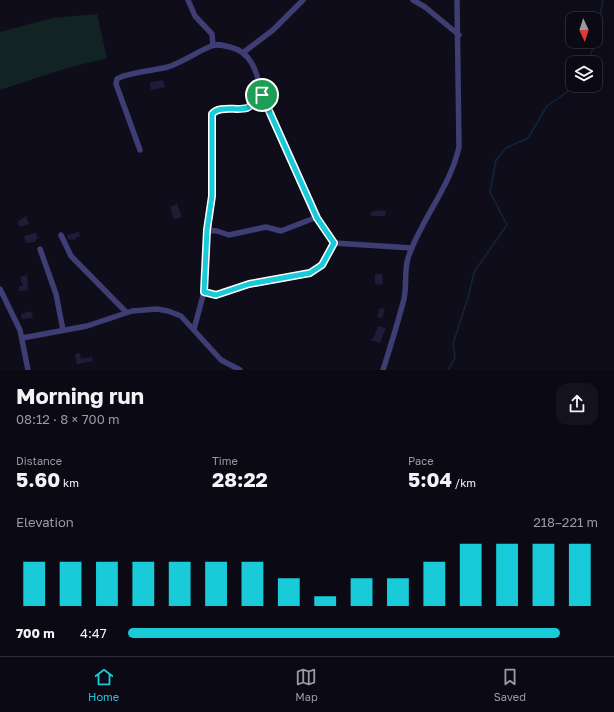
<!DOCTYPE html>
<html lang="en">
<head>
<meta charset="utf-8">
<style>
	body { margin:0; font-family:"Golos Text",sans-serif; background:#14131d; color:#f1f3f6; height:100vh; display:flex; flex-direction:column; font-size:15px; white-space:nowrap }
	* { box-sizing:border-box; margin:0 }
	p { font-size:13px; color:#9a9aa0 }
	.icon { flex:none; width:22px; height:22px; fill:none; stroke:currentColor; stroke-width:2; stroke-linecap:round; stroke-linejoin:round }
	.map { position:relative; height:370px; overflow:hidden }
	.drawer { display:flex; flex-direction:column; background:#0b0a14; flex:1 }
	.drawer>* { flex:none }
	.needle { width:26px; rotate:176deg }
	.buttons { position:absolute; left:566px; top:12px; display:grid; gap:8px }
	.buttons a { display:grid; place-items:center; width:36px; height:36px; border-radius:8px; background:#0b0a14; box-shadow:0 4px 16px #0002,0 0 0 1px #2b2b34; font-size:20px }
	.pin { position:absolute; display:grid; place-items:center; width:34px; height:34px; color:#fff; margin:-17px; border:2px solid #fff; border-radius:50%; box-shadow:0 1px 4px #0007 }
	.round { display:grid; place-items:center; flex:none; width:42px; height:42px; border-radius:12px; background:#14131d }
	.summary { display:flex; align-items:center; justify-content:space-between; height:68px; padding:0 16px }
	h1 { font-size:22px; font-weight:700; line-height:30px }
	.stats { display:grid; grid-template-columns:repeat(3,1fr); gap:6px; height:68px; padding:4px 16px }
	.stats div { display:grid; align-content:center }
	.stats b { font-size:20px; font-weight:700 }
	.stats small { font-size:11px; font-weight:400 }
	.stats p { font-size:11px }
	.chart { height:112px; padding:8px 16px }
	.chart p { display:flex; justify-content:space-between }
	.chart svg { width:100%; height:72px; margin-top:4px; stroke:#19cad8; stroke-width:6 }
	ul { padding:0 16px; list-style:none; font-size:13px }
	li { display:grid; grid-template-columns:64px 48px 1fr; align-items:center; height:30px }
	li i { height:10px; border-radius:5px; background:#19cad8 }
	.menu { display:flex; justify-content:space-around; align-items:center; height:56px; border-top:1px solid #2b2b34; background:#0b0a14; font-size:11px; color:#9a9aa0 }
	.menu a { display:grid; justify-items:center; gap:2px }
	.menu .current { color:#19cad8 }
	.map>svg:first-child { display:block }
	.green { fill:#112322 }
	.lines { fill:none; stroke-linecap:round; stroke-linejoin:round }
	.stream { stroke:#12253e; stroke-width:1.5 }
	.building { fill:#201b39 }
	.minor { stroke:#3e3d74; stroke-width:5.5 }
	.route-casing { stroke:#fff; stroke-width:8 }
	.route { stroke:#19cad8; stroke-width:5 }
</style>
</head>
<body>
<div class="map">
<svg width="614" height="370" viewBox="0 0 614 370">
	<rect width="100%" height="100%" fill="#0f0d1a"/>
	<path class="green" d="M97,14L107,58L64,69L0,90V32L53,18Z"/>
	<g class="lines">
		<g class="stream">
			<path d="M587,63L594,46L603,0"/>
			<path d="M448,370L455,358L453,344L469,294L474,272L507,225L490,192L496,160L506,148L528,138L547,106L567,92L573,85"/>
		</g>
	</g>
	<g class="building">
		<path d="M163,80L165,87L151,90L150,82Z"/>
		<path d="M177,204L182,217L174,219L170,207Z"/>
		<path d="M381,210L386,211L385,216H371V212Z"/>
		<path d="M26,216L29,224L20,227L17,222Z"/>
		<path d="M79,232L80,236L75,238L76,240L68,239L67,235Z"/>
		<path d="M36,233L38,239L35,240L36,242L26,243L24,236Z"/>
		<path d="M375,274H382L383,282L382,285L375,284Z"/>
		<path d="M27,275L28,290L19,291V286H23L20,277Z"/>
		<path d="M380,308L385,309L382,318L377,317Z"/>
		<path d="M31,311L33,318L22,319L21,314Z"/>
		<path d="M378,326L386,328L380,343L370,340L374,337Z"/>
		<path d="M80,353L81,359L92,357L93,361L77,364L75,354Z"/>
	</g>
	<g class="lines">
		<g class="minor">
			<path d="M188,0L195,16L212,34L213,45"/>
			<path d="M413,0L425,7L459,35"/>
			<path d="M244,52L273,30L303,0"/>
			<path d="M140,150L116,84L117,79C125,73 156,70 168,67C183,62 195,53 209,47C215,43 223,45 230,47C256,53 258,80 264,103L317,217L334,243L412,248"/>
			<path d="M207,230L217,231L229,235L266,227L281,231L317,217"/>
			<path d="M61,235L71,256L126,312"/>
			<path d="M40,249L56,294L63,330"/>
			<path d="M0,289L20,330L28,370"/>
			<path d="M204,292L207,230L212,196V114C218,105 237,111 247,108C253,105 258,100 262,95"/>
			<path d="M194,329L204,292L216,295L249,284L310,273L322,265L334,243"/>
			<path d="M22,338L87,326L132,311L157,309L168,311L181,316L221,360L240,370"/>
			<path d="M383,370C390,348 397,325 403,303C408,287 403,270 409,255C423,217 450,187 459,147L457,0"/>
		</g>
	</g>
	<g class="lines">
		<g class="route-casing">
			<path id="route" d="M262,95L317,218L334,243L322,265L310,273L249,284L216,295L204,292L207,230L212,196V114C219,105 237,111 247,108C253,105 258,100 262,95Z"/>
		</g>
		<use href="#route" class="route"/>
	</g>
</svg>
<div class="buttons">
<a><svg class="needle" viewBox="-14 -14 28 28"><path d="M0-13l5 13h-10z" fill="#e53935"/><path d="M0 13l5-13h-10z" fill="#9a9aa0"/></svg></a>
<a><svg class="icon" aria-label="layers" viewBox="0 0 24 24"><path d="M12 4l9 5-9 5-9-5zM3 14l9 5 9-5"/></svg></a>
</div>
<div class="pin" style="left:262px;top:95px;background:#1e9e55"><svg class="icon" aria-label="arrive" viewBox="0 0 24 24"><path d="M6 21V4h12l-3 4 3 4H6"/></svg></div>
</div>
<section class="drawer">
<div class="summary"><div><h1>Morning run</h1><p>08:12 · 8 × 700 m</p></div><a class="round"><svg class="icon" aria-label="share" viewBox="0 0 24 24"><path d="M12 15V3M7 8l5-5 5 5M5 13v7h14v-7"/></svg></a></div>
<div class="stats">
<div><p>Distance</p><b>5.60<small> km</small></b></div>
<div><p>Time</p><b>28:22</b></div>
<div><p>Pace</p><b>5:04<small> /km</small></b></div>
</div>
<div class="chart"><p><span>Elevation</span>218–221 m</p>
<svg viewBox="0 0 160 44" preserveAspectRatio="none"><path d="M5 44V17M15 44V17M25 44V17M35 44V17M45 44V17M55 44V17M65 44V17M75 44V27M85 44V38M95 44V27M105 44V27M115 44V17M125 44V6M135 44V6M145 44V6M155 44V6"/></svg>
</div>
<ul>
<li><b>700 m</b>4:47<i style="width:92%"></i></li>
</ul>
</section>
<nav class="menu">
<a class="current"><svg class="icon" aria-label="home" viewBox="0 0 24 24"><path d="M3 11l9-7 9 7M6 9v11h12V9"/></svg>Home</a>
<a><svg class="icon" aria-label="map" viewBox="0 0 24 24"><path d="M3 6l6-2 6 2 6-2v14l-6 2-6-2-6 2zM9 4v14M15 6v14"/></svg>Map</a>
<a><svg class="icon" aria-label="saved" viewBox="0 0 24 24"><path d="M7 4h10v16l-5-4-5 4z"/></svg>Saved</a>
</nav>
</body>
</html>
